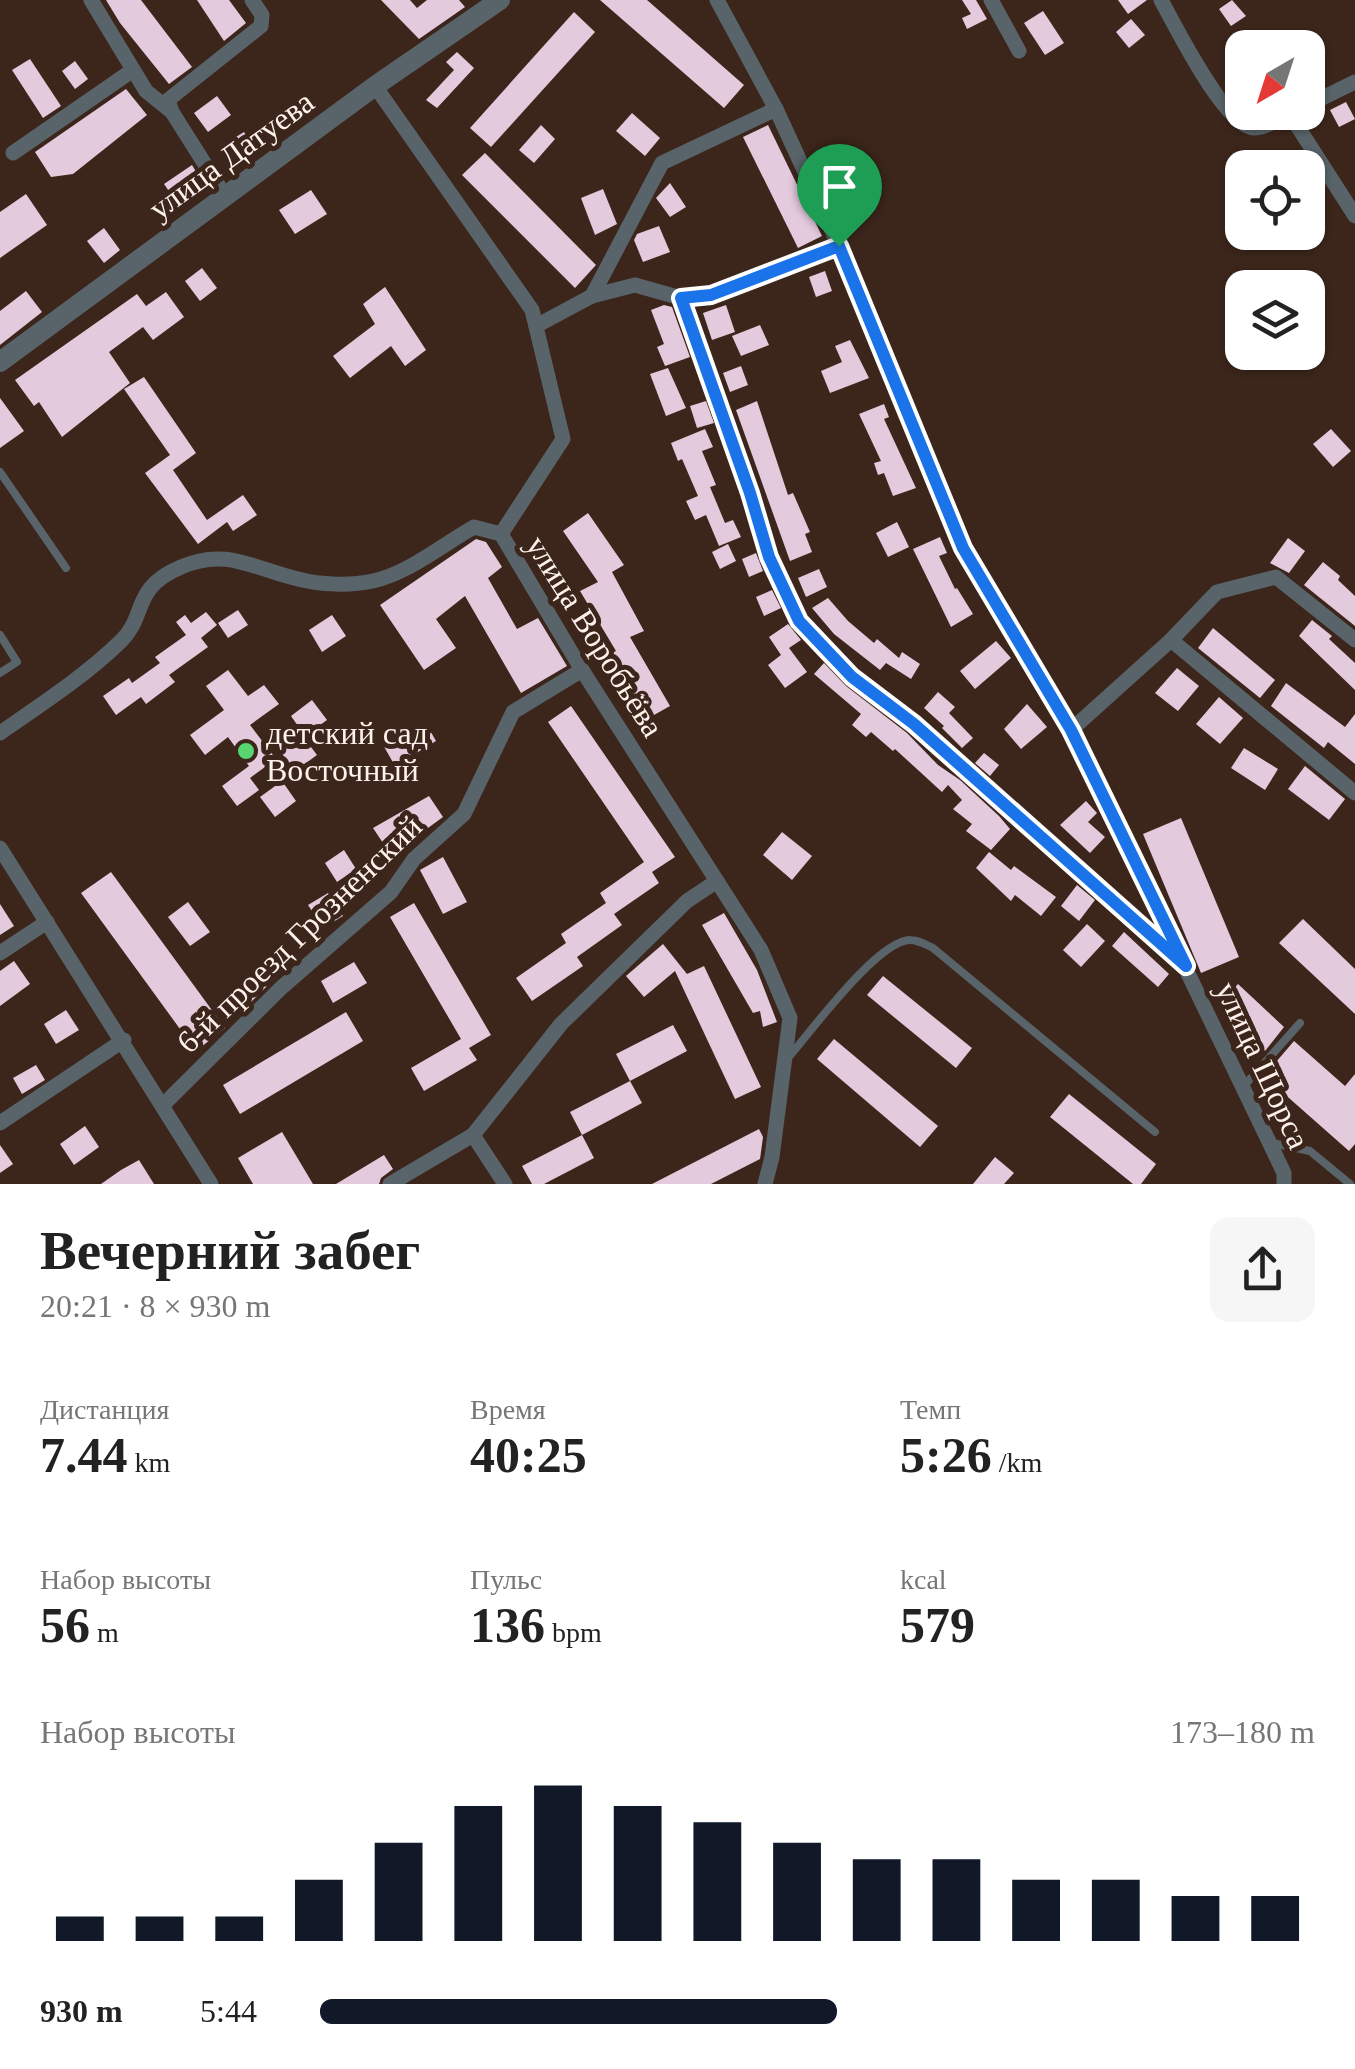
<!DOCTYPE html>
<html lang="ru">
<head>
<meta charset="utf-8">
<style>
	body { margin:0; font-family:Georgia,serif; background:#f6f6f6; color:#222; height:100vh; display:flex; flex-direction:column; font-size:38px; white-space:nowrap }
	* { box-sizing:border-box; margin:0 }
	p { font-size:32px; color:#767676 }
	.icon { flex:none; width:55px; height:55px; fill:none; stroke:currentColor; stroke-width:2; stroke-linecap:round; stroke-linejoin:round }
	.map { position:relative; height:1184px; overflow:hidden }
	.panel { display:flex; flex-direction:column; background:#fff; flex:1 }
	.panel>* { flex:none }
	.needle { width:65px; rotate:219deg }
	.controls { position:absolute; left:1225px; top:30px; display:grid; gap:20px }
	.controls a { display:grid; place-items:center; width:100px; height:100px; border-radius:20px; background:#fff; box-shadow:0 2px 8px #0004; font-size:50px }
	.pin { position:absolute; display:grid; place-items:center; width:85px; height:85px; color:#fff; margin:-102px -42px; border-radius:50% 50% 50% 0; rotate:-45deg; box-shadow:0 0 10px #0007 }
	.pin .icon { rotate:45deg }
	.round { display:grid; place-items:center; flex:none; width:105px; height:105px; border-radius:20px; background:#f6f6f6 }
	.overview { display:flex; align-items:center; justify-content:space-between; height:170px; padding:0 40px }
	h1 { font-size:55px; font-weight:700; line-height:75px }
	.stats { display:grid; grid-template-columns:repeat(3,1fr); gap:15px; height:170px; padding:10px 40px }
	.stats div { display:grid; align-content:center }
	.stats b { font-size:50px; font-weight:700 }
	.stats small { font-size:28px; font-weight:400 }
	.stats p { font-size:28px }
	.chart { height:280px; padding:20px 40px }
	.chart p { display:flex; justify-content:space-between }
	.chart svg { width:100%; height:180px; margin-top:10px; stroke:#111827; stroke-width:6 }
	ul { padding:0 40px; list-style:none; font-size:32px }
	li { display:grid; grid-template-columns:160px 120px 1fr; align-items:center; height:75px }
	li i { height:25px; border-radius:12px; background:#111827 }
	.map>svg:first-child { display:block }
	.building { fill:#e4cadd }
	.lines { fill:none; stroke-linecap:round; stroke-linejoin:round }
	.service { stroke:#586469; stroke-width:8 }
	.minor { stroke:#586469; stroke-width:15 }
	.tertiary { stroke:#586469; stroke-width:20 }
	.route-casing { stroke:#fff; stroke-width:20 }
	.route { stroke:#1a73e8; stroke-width:12 }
	.poi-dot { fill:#57d570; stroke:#3c261b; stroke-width:4 }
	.labels { text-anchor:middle; stroke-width:10; stroke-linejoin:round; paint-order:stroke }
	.street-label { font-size:32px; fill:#fdf1eb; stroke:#3c261b }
	.poi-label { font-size:32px; fill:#fdf1eb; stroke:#3c261b; text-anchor:start }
</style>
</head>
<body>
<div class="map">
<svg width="1355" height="1184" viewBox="0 0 1355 1184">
	<rect width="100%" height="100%" fill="#3c261b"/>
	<g class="building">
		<path d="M106,0H141L192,67L169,84L120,23Z"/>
		<path d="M197,0H229L246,23L224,41Z"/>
		<path d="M381,0H410L417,8L427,0H459L465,7L419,39Z"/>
		<path d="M600,0H647L744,85L724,108Z"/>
		<path d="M962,0H976L987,19L967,29L962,18L971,14Z"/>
		<path d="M1118,0H1147L1128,14Z"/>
		<path d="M1232,0L1246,16L1231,26L1219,9Z"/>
		<path d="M1043,11L1064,43L1045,55L1024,23Z"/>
		<path d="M574,12L595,32L491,147L470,128Z"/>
		<path d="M1131,19L1145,35L1129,48L1116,32Z"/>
		<path d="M457,52L474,68L437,108L426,100L454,70L446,62Z"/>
		<path d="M30,59L61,106L43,118L12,70Z"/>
		<path d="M75,61L88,79L75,89L62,71Z"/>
		<path d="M126,89L147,115L73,174L51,177L35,152Z"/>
		<path d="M217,96L231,115L208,132L194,113Z"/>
		<path d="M1346,102L1355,119L1339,127L1330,110Z"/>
		<path d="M632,113L660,138L645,156L616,131Z"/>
		<path d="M541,125L555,139L534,163L519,150Z"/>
		<path d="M768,125L822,236L798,248L743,137Z"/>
		<path d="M244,132L256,152L231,168L218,148Z"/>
		<path d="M485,153L596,265L575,288L462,175Z"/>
		<path d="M192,165L206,188L179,206L164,184Z"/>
		<path d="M670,183L686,207L670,217L656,198Z"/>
		<path d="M603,189L617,224L595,235L581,198Z"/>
		<path d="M311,190L327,214L295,234L279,210Z"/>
		<path d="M26,194L47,225L0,258V212Z"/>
		<path d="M659,226L670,252L643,262L634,240L637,234Z"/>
		<path d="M104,228L120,250L104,263L87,241Z"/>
		<path d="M202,268L217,288L200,301L185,281Z"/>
		<path d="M825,271L832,291L816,297L809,277Z"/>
		<path d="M385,287L426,350L405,366L391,346L350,378L333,356L375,324L363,304Z"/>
		<path d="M26,291L42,312L0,345V311Z"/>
		<path d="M166,292L184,317L153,340L143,327L109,352L130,383L62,437L39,402L34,406L15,380L137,294L146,306Z"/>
		<path d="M664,305L672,307L690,357L665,366L657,347L664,344L651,310Z"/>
		<path d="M726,305L735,332L712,340L703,313Z"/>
		<path d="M760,325L769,345L741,356L732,336Z"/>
		<path d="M850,340L869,378L830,393L821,371L842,362L835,346Z"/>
		<path d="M741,366L748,385L730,392L723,373Z"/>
		<path d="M668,368L686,408L666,416L650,374Z"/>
		<path d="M144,377L196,453L173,470L207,520L243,495L257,515L233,531L227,522L198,544L145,473L170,455L124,389Z"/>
		<path d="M0,398L24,431L0,448Z"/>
		<path d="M706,401L714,423L697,428L690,406Z"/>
		<path d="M757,401L788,495L793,493L810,532L805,534L812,552L790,561L736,410Z"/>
		<path d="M884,404L889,417L884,419L916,488L893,496L884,473L878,475L874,463L881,461L859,414Z"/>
		<path d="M705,429L713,447L702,451L716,485L710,487L725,523L733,520L741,537L719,546L706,515L695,520L686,501L698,496L682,459L678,461L671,443Z"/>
		<path d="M1331,429L1351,451L1333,467L1313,444Z"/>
		<path d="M588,513L624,565L612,572L644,631L630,637L670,706L638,724L601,659L616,651L580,591L598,582L563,531Z"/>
		<path d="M897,522L909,547L888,557L876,533Z"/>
		<path d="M940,537L947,553L939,556L955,589L957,588L973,614L951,627L913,549Z"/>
		<path d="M1288,538L1305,551L1289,573L1270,563Z"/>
		<path d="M476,539L486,542L502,567L488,578L517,629L538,618L567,666L521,693L465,596L436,619L456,648L424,670L380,605Z"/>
		<path d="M728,544L736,561L720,569L712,552Z"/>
		<path d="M756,553L763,571L749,577L742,559Z"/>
		<path d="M1323,562L1340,576L1338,580L1355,596V626L1304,585Z"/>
		<path d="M819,569L827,587L806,597L798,578Z"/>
		<path d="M772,590L781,608L764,616L756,597Z"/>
		<path d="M828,598L848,621L874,643L877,639L899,658L902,652L920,664L911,679L886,663L880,670L834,634L812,608Z"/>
		<path d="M238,610L248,625L228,638L218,623Z"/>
		<path d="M206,612L217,625L201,638L208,647L169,675L175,682L146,704L141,697L116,715L103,696L129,678L132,683L160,663L155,657L186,635L176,622L185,615L191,623Z"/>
		<path d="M332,615L346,636L322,652L309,630Z"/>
		<path d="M1312,620L1332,636L1329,639L1355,663V690L1299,636Z"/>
		<path d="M788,624L801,640L789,648L807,672L785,688L768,665L781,655L769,637Z"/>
		<path d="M1213,628L1275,680L1260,698L1198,648Z"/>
		<path d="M996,641L1011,658L975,689L960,671Z"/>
		<path d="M824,663L846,686L907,733L938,765L960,780L999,816L1010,829L991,850L966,831L972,824L953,809L962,800L948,785L942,792L895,749L893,751L871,732L866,737L852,725L861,714L814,674Z"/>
		<path d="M1177,668L1199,686L1178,711L1155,693Z"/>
		<path d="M228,670L248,696L264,685L279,704L250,725L276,759L250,778L259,790L237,806L222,786L249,766L228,737L205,755L190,735L224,710L206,686Z"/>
		<path d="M1286,683L1345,727L1355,714V764L1328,742L1324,748L1271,706Z"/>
		<path d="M938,692L955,707L949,713L973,738L962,748L942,728L944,726L924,708Z"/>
		<path d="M1219,697L1243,718L1220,744L1196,724Z"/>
		<path d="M312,700L327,720L305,736L291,716Z"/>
		<path d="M1027,704L1047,727L1021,749L1004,729Z"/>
		<path d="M571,706L675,857L652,872L659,883L614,914L622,925L577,957L583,966L532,1001L516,978L566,943L561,934L606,903L600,893L644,862L548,722Z"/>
		<path d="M428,727L436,741L395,766L382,743L400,729L407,741Z"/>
		<path d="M302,735L317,755L295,771L280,751Z"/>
		<path d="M1244,748L1278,769L1265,790L1231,768Z"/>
		<path d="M984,753L999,765L990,776L975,763Z"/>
		<path d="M1305,766L1345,799L1329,820L1288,789Z"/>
		<path d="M282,781L296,801L275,817L260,797Z"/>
		<path d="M429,796L443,817L391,855L373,828Z"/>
		<path d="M1086,801L1097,813L1088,822L1105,837L1090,853L1060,825Z"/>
		<path d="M1181,818L1239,957L1201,973L1143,834Z"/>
		<path d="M782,832L812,856L792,880L763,855Z"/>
		<path d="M344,850L356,869L337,882L325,863Z"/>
		<path d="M989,852L1011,870L1014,866L1056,897L1041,916L1015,895L1011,901L976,868Z"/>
		<path d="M443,857L467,902L443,914L420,870Z"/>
		<path d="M111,872L225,1028L196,1051L81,893Z"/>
		<path d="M1077,885L1095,900L1079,921L1061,906Z"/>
		<path d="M328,893L343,916L323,928L308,905Z"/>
		<path d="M188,902L210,932L190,946L168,917Z"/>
		<path d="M414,903L491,1035L469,1048L477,1060L424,1091L411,1068L461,1039L390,917Z"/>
		<path d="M0,904L14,926L0,935Z"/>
		<path d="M724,913L757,970L777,1022L763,1027L760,1011L753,1013L702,925Z"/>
		<path d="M1303,919L1355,969V1014L1279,943Z"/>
		<path d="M1087,924L1105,941L1081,967L1063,950Z"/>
		<path d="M1124,932L1169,974L1158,987L1112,946Z"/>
		<path d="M663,944L687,974L704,966L761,1087L735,1099L675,971L644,997L626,976Z"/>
		<path d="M14,961L30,984L0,1006V971Z"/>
		<path d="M263,962L277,976L248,1005L234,990Z"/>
		<path d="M354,962L367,983L333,1003L321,981Z"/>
		<path d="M883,976L972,1048L956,1068L867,995Z"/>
		<path d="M1238,984L1284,1027L1265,1051L1218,1006Z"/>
		<path d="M66,1010L79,1030L56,1044L44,1024Z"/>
		<path d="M346,1012L363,1041L240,1114L223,1085Z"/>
		<path d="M673,1025L687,1051L630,1081L616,1054Z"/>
		<path d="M834,1039L938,1126L920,1147L817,1059Z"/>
		<path d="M1294,1041L1345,1086L1355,1074V1144L1349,1151L1264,1076Z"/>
		<path d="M36,1065L45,1080L22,1094L13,1078Z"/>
		<path d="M630,1081L642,1103L582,1135L570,1112Z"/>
		<path d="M1069,1094L1156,1164L1141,1184H1133L1050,1117Z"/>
		<path d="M85,1126L99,1147L74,1165L60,1144Z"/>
		<path d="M759,1129L763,1137L760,1159L711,1184H652Z"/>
		<path d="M282,1132L313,1184H253L238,1158Z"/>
		<path d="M582,1135L594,1158L544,1184H532L522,1166Z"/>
		<path d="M0,1145L13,1164L0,1173Z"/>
		<path d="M384,1155L393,1169L381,1178L379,1184H336Z"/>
		<path d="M995,1157L1014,1173L1004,1184H973Z"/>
		<path d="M139,1160L154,1184H101L121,1170Z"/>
	</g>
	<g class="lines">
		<g class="service">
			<path d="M0,472L66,568"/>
			<path d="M0,635L17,662L0,673"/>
			<path d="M787,1059C810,1033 878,939 911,940C918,940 927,945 933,948L1155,1132"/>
			<path d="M1243,1087L1300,1023"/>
			<path d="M1272,1143L1310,1151L1350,1184"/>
		</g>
		<g class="minor">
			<path d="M91,0L146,91L172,112"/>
			<path d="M717,0L776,109L839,246L963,548L1071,730L1284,1173V1184"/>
			<path d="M991,0L1019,51"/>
			<path d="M1161,0C1175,25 1225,127 1254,128C1266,128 1280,118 1291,112"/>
			<path d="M375,86L532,310L563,439L501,534L582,670L761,950L790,1018L772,1157L765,1184"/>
			<path d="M1308,105L1355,82"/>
			<path d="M1289,113L1355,216"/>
			<path d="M13,153L133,70"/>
			<path d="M225,196L172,112L168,100L261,26L262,15L252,0"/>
			<path d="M592,296L662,163L776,109"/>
			<path d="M681,298L751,493L769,557L799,621L853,677L914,724L1177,958"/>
			<path d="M536,326L592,296L635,285L681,298L711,295L839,246"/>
			<path d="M1355,640L1276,577L1217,592L1171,640L1355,793"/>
			<path d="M1071,730L1171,640"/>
			<path d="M0,733C42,704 85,676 121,641C147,616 131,588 181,567C226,547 254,569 298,579C321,585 350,586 373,581C409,573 442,545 474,527L501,534"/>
			<path d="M0,848L211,1184"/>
			<path d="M0,953L47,922"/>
			<path d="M163,1105L281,988L391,892L414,859L464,814L513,712L582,670"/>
			<path d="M0,1123L124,1040"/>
			<path d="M473,1135L505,1184"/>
			<path d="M390,1184L473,1135L561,1024L687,901L717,881"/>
		</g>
		<path class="tertiary" d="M0,362L375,86L500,0"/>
	</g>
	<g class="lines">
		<g class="route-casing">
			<path id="route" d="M839,246L963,548L1071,730L1186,966L914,724L852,677L799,621L769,557L750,493L681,298L711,295Z"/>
		</g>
		<use href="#route" class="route"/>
	</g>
	<circle class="poi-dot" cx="246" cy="751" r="10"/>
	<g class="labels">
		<g class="street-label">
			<text transform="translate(231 155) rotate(-36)" y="11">улица Датуева</text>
			<text transform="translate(595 636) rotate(58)" y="11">улица Воробьёва</text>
			<text transform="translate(299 934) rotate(-44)" y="11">6-й проезд Грозненский</text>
			<text transform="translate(1263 1065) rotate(65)" y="11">улица Щорса</text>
		</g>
		<g class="poi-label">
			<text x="266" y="744">детский сад<tspan x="266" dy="37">Восточный</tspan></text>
		</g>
	</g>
</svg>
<div class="controls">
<a><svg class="needle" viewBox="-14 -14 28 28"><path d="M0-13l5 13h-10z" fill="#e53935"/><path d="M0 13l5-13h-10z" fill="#767676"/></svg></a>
<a><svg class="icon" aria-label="locate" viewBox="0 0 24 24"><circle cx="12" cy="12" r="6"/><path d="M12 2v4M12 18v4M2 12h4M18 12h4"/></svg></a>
<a><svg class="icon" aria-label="layers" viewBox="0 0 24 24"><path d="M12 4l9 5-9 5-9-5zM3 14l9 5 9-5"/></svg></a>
</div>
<div class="pin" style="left:839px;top:246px;background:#1e9e55"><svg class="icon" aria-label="arrive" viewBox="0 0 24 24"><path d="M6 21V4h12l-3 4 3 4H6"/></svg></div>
</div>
<section class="panel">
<div class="overview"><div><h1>Вечерний забег</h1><p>20:21 · 8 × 930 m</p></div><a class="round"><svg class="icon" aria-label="share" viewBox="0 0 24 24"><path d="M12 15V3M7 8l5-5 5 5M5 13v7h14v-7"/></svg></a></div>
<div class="stats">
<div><p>Дистанция</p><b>7.44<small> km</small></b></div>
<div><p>Время</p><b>40:25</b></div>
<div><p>Темп</p><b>5:26<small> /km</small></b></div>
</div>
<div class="stats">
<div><p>Набор высоты</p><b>56<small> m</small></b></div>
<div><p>Пульс</p><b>136<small> bpm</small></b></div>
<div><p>kcal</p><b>579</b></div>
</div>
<div class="chart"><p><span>Набор высоты</span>173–180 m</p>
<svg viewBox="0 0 160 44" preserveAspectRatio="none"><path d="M5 44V38M15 44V38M25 44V38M35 44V29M45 44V20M55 44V11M65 44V6M75 44V11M85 44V15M95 44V20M105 44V24M115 44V24M125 44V29M135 44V29M145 44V33M155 44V33"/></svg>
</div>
<ul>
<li><b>930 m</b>5:44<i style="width:52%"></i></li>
</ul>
</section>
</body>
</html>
